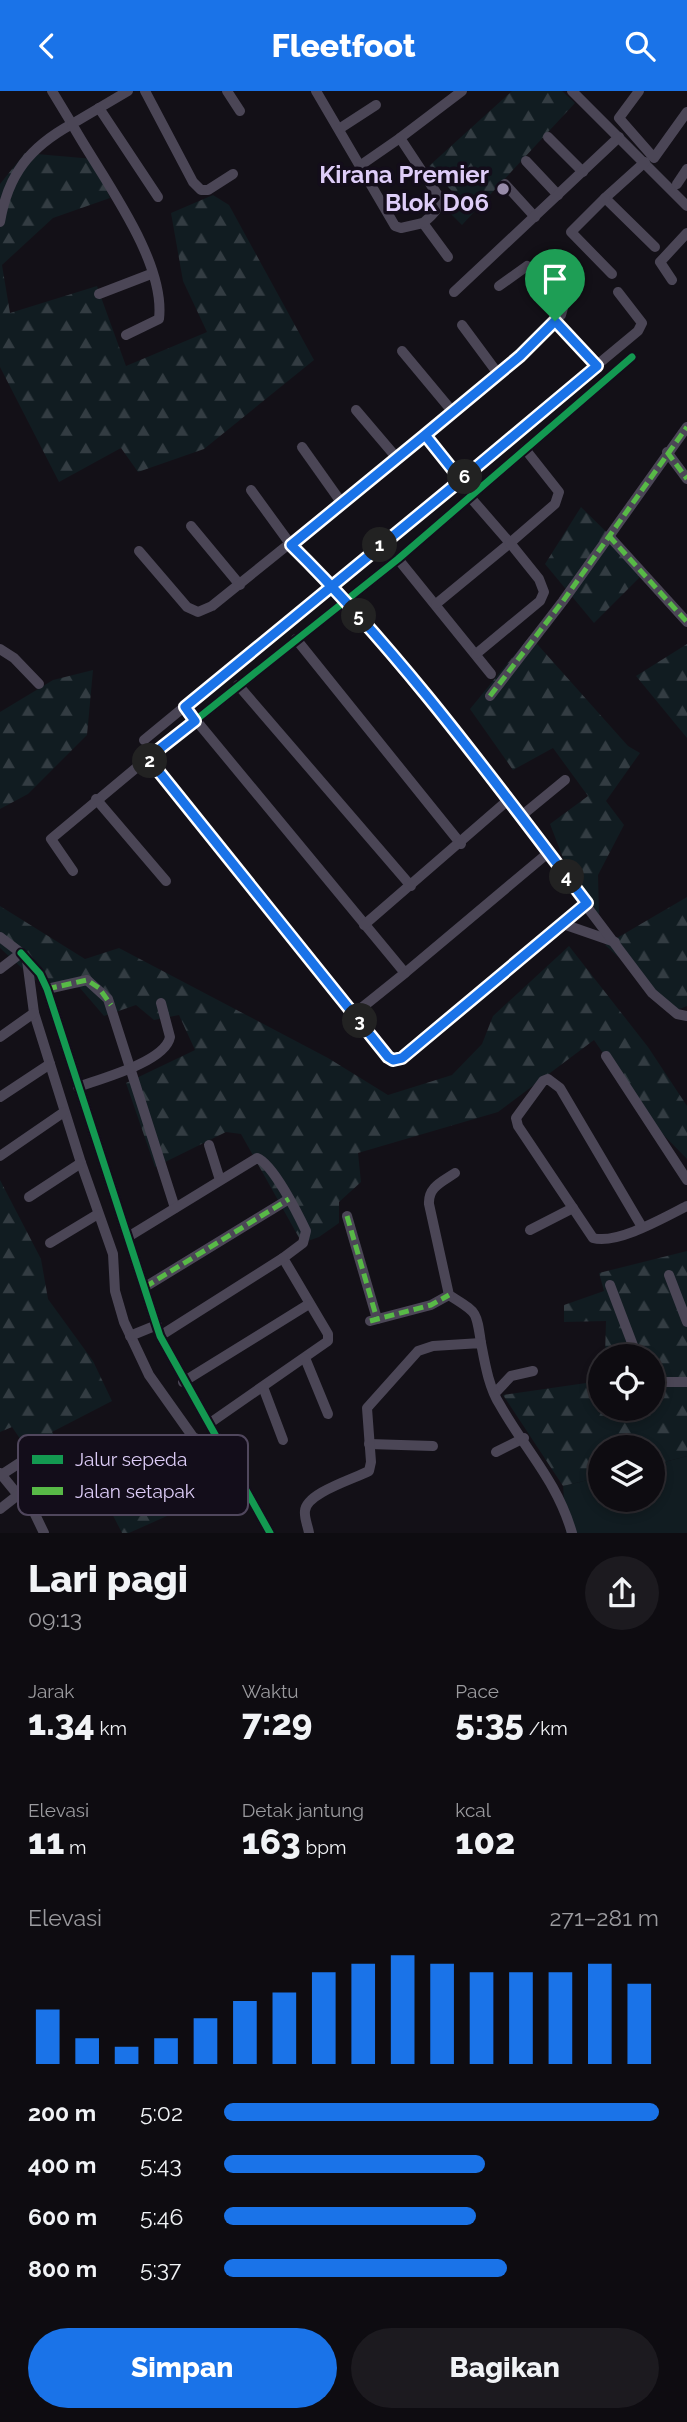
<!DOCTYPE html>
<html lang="id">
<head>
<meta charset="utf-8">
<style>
	body { margin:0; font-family:Raleway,sans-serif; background:#1c1a1f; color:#f1f3f6; height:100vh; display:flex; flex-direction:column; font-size:26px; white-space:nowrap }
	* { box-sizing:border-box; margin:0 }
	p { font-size:23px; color:#9b9b9f }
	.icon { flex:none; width:38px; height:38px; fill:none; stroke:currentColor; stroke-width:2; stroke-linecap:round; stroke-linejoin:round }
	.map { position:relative; height:1442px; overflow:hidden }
	.side { display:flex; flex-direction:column; background:#0e0c11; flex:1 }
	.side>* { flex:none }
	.fabs { position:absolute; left:588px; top:1253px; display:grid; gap:14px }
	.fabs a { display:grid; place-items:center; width:77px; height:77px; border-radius:50%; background:#0e0c11; box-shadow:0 4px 10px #0003,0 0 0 2px #2e2c31; font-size:35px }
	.pin { position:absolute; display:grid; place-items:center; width:60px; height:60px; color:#fff; margin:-72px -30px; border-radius:50% 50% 50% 0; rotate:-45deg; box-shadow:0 0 7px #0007 }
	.pin .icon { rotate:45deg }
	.km { position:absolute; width:35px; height:35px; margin:-18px; border-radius:50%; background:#222; color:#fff; font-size:19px; line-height:35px; text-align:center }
	.round { display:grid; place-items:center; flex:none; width:74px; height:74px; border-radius:37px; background:#1c1a1f }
	.summary { display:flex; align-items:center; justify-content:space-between; height:119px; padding:0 28px }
	h1 { font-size:38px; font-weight:800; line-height:52px }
	.metrics { display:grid; grid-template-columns:repeat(3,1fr); gap:10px; height:119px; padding:7px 28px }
	.metrics div { display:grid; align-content:center }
	.metrics b { font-size:35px; font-weight:800 }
	.metrics small { font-size:19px; font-weight:400 }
	.metrics p { font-size:19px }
	.chart { height:196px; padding:14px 28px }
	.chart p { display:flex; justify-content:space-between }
	.chart svg { width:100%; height:126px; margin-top:7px; stroke:#1a73e8; stroke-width:6 }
	.cta { display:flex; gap:14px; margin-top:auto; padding:14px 28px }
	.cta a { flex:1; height:80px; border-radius:42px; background:#1a73e8; color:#fff; font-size:28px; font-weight:800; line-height:80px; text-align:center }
	.cta a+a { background:#1c1a1f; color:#f1f3f6 }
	ul { padding:0 28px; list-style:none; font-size:23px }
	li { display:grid; grid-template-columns:112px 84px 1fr; align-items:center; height:52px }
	li i { height:18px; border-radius:9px; background:#1a73e8 }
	header { display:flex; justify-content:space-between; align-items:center; height:91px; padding:0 28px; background:#1a73e8; color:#fff; font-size:32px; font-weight:800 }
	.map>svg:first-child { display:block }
	.grass { fill:#111c21 }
	.forest { fill:url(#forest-firs) }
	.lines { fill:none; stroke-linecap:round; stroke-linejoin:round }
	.street { stroke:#4b4656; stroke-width:10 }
	.quiet { stroke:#58b947; stroke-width:5; stroke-dasharray:10 5; stroke-linecap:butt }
	.cycleway-casing { stroke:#130d1a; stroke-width:11 }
	.cycleway { stroke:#139951; stroke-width:7 }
	.route-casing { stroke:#fff; stroke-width:14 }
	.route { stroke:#1a73e8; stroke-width:9 }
	.poi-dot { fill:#978ba9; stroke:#130d1a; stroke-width:2.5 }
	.labels { text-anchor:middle; stroke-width:7; stroke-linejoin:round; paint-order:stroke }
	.poi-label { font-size:24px; font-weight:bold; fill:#decdf8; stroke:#130d1a; text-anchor:end }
	.key { fill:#130d1a; stroke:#50475d; stroke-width:2 }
	.key-label { font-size:19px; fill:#decdf8 }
</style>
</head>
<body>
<header><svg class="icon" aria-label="back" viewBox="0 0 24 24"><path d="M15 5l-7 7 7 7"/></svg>Fleetfoot<svg class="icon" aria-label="search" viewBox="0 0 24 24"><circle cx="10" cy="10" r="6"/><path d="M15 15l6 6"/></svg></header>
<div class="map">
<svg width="687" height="1442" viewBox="0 0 687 1442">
	<defs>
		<pattern id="forest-firs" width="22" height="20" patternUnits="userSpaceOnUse" patternTransform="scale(1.75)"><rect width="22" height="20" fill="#111c21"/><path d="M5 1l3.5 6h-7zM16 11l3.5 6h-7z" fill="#333c42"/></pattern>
	</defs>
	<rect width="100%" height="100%" fill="#131017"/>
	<path class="grass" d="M687,1365V1442H566L563,1395L600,1386V1409H653V1374Z"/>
	<g class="forest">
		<path d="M512,0H562L575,12L462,134L448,120L459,108L429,75Z"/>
		<path d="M25,62L94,68L110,107L53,127L2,174L10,222L97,195L126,275L207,241L183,190L171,122L213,104L229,114L314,269L204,358L138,381L121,357L59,391L0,276V93Z"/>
		<path d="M581,416L646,480L594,532L545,473Z"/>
		<path d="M530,545L628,655L640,662L606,710L624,734L598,784L599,825L573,793L550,733L588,705L553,657L513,679L470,618Z"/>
		<path d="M687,553V647L636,585Z"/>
		<path d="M93,579L87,644L28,703L0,718V621L53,589Z"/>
		<path d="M687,806V915L677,919L605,854Z"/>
		<path d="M0,815L85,868L119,857L328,967L388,1004L452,984L482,953L493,925L569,855L648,956L687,1015V1068L648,1028L594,949L498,1021L358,1062L361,1091L339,1111V1132L319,1146L302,1152L241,1043L226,1041L155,1076L126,992L195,959L179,924L154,929L136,914L104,925L80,897L35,889L0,857Z"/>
		<path d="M0,1089L41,1168L48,1208L93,1270L112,1310L52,1341L77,1376L99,1359L128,1365L167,1425L129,1442H122L104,1407L66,1415L12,1336L0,1341Z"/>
		<path d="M687,1160V1365L653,1374V1356H600V1386L563,1395L503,1304L600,1290V1318H653V1265H605L606,1230L564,1231V1214L604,1200L599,1182Z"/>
	</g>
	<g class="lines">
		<g class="street">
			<path d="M145,0L193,91L201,99H208L233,83"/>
			<path d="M227,0L240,20"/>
			<path d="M316,0L395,135L401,137L423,132L448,166"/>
			<path d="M572,0L687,115"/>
			<path d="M639,0L619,27L654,67L687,21"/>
			<path d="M99,17L158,106"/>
			<path d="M339,38L376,14"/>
			<path d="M548,46L583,81"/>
			<path d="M526,70L558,104"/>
			<path d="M645,71L605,107L655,156"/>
			<path d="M361,74L400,47"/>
			<path d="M505,93L535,126"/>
			<path d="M677,93L687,78"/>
			<path d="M605,107L571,141L612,183"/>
			<path d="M0,131C8,83 30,56 72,33L52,0"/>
			<path d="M423,132C435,122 440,118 437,103L400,47L462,0"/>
			<path d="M672,189L660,171L687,142"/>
			<path d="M454,201L619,46"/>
			<path d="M99,203L151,183"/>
			<path d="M555,230L597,275"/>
			<path d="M462,234L499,284"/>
			<path d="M126,244L159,228C166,168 100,84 72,33L128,0"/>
			<path d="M402,260L452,320"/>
			<path d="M356,319L396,366"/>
			<path d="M425,344L461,389"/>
			<path d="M302,356L341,411"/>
			<path d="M667,361L687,388"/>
			<path d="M251,399L291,454L332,494L638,240L642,232L618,201"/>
			<path d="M191,435L240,494"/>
			<path d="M609,445L687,531"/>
			<path d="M139,460L187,516L198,521L212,515L499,284L561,224L563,217L527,175L499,195"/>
			<path d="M398,468L491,583"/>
			<path d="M436,513L510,452L470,406"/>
			<path d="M296,548L461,753"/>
			<path d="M0,558L14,567L39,593"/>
			<path d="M476,563L540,510L544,501L539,488L510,452L555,413L559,401L525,358"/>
			<path d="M238,594L411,795"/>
			<path d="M490,605L563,510L687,336"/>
			<path d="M185,616L405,882L548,762"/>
			<path d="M144,649L332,494L458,645L507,710"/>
			<path d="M96,708L166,790"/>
			<path d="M520,726L565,689"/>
			<path d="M73,780L51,748L148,667"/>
			<path d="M587,812L402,967L393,969L148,667L398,468L632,266"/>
			<path d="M563,833L615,851"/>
			<path d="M364,834L507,710L652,902L677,923L687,925"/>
			<path d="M0,846L21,862L0,878"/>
			<path d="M21,862L40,883L47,898L160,1245L270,1442"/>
			<path d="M27,869L34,922L81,1072L113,1163L115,1200L124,1231L149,1284L193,1346L204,1352L218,1347"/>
			<path d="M47,898L87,889L108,908L175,1117"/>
			<path d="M354,923L405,882"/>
			<path d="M0,946L34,922"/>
			<path d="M606,965L687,1089"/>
			<path d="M78,996C100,988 165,971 170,946L161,912"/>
			<path d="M0,1006L50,973"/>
			<path d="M209,1054L220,1089"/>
			<path d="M0,1065L64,1021"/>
			<path d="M455,1082C442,1091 428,1096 429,1113L449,1204C477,1222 476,1218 481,1252"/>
			<path d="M29,1106L81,1072"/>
			<path d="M347,1125L377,1228"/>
			<path d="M642,1136L560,997L548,988L543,990L516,1027L518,1035L593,1147C617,1154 665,1126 687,1115"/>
			<path d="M530,1139L573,1117"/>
			<path d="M128,1146L257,1067C273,1073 298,1123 306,1140L303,1152L283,1167L328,1243V1250L210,1332"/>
			<path d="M50,1152L98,1123"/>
			<path d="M669,1184L687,1231"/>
			<path d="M610,1194L637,1265"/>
			<path d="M145,1196L289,1108"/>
			<path d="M370,1230L431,1214L449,1204"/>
			<path d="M130,1245L157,1234"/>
			<path d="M160,1245L283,1167"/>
			<path d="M305,1267L328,1323"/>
			<path d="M183,1291L309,1213"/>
			<path d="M653,1291H687"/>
			<path d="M263,1296L283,1349"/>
			<path d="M496,1301L511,1285L533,1280"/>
			<path d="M369,1353L433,1355"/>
			<path d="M496,1361L524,1347"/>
			<path d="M0,1382L18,1404"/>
			<path d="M1,1384L47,1354"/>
			<path d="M0,1418L18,1404L32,1417L44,1442"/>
			<path d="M309,1442C308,1435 304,1427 305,1420C306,1402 354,1388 369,1380L371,1371L367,1317L418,1260L433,1255L481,1252C485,1273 489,1297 500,1314C526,1360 557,1390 572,1442"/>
		</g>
		<g class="quiet">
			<path d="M667,361L687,388"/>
			<path d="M609,445L687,531"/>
			<path d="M490,605L563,510L687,336"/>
			<path d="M47,898L87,889L99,897L111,914"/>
			<path d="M347,1125L377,1228"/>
			<path d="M145,1196L289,1108"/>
			<path d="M370,1230L431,1214L449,1204"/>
		</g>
		<g class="cycleway-casing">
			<g id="cycleway">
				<path d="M587,812L402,967L393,969L148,667L398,468L632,266"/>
				<path d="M21,862L40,883L47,898L160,1245L270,1442"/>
			</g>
		</g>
		<use href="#cycleway" class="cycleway"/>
	</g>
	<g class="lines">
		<g class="route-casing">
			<path id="route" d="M555,230L520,265L425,344L461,389L185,616L195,630L148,667L388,966L393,969L402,967L587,812C494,690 401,562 291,454L425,344L461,389L597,275L555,230"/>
		</g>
		<use href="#route" class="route"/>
	</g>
	<circle class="poi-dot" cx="503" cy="98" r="7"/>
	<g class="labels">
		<g class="poi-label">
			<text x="489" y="92">Kirana Premier<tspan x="489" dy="28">Blok D06</tspan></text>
		</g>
	</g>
	<rect x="18" y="1344" width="230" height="80" rx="10" class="key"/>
	<rect x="32" y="1364" width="31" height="9" fill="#139951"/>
	<rect x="32" y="1396" width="31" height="8" fill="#58b947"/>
	<g class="key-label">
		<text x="75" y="1375">Jalur sepeda</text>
		<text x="75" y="1407">Jalan setapak</text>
	</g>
</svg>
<div class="fabs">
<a><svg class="icon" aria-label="locate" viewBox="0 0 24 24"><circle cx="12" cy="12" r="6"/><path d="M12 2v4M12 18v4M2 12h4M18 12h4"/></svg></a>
<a><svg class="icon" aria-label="layers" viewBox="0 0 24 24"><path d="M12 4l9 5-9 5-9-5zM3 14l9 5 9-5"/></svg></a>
</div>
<div class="pin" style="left:555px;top:230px;background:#1e9e55"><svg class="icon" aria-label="arrive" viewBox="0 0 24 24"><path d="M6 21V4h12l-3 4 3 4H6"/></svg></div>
<b class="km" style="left:380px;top:454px">1</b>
<b class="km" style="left:150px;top:670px">2</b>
<b class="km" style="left:360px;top:930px">3</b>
<b class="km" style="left:567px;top:786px">4</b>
<b class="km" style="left:359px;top:525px">5</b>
<b class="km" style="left:465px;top:386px">6</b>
</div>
<section class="side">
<div class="summary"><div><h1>Lari pagi</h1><p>09:13</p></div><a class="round"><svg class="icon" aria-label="share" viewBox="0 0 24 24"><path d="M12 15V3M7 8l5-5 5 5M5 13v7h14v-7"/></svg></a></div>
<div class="metrics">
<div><p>Jarak</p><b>1.34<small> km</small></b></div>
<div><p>Waktu</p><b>7:29</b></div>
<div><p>Pace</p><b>5:35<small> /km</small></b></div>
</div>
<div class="metrics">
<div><p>Elevasi</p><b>11<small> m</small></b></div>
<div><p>Detak jantung</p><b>163<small> bpm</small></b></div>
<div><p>kcal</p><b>102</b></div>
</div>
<div class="chart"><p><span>Elevasi</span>271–281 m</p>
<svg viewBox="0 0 160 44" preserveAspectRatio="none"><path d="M5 44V25M15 44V35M25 44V38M35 44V35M45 44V28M55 44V22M65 44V19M75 44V12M85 44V9M95 44V6M105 44V9M115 44V12M125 44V12M135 44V12M145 44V9M155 44V16"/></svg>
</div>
<ul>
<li><b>200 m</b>5:02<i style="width:100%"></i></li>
<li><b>400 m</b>5:43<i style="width:60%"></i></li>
<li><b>600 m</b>5:46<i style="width:58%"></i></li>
<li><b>800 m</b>5:37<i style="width:65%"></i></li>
</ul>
<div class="cta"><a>Simpan</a><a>Bagikan</a></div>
</section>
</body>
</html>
